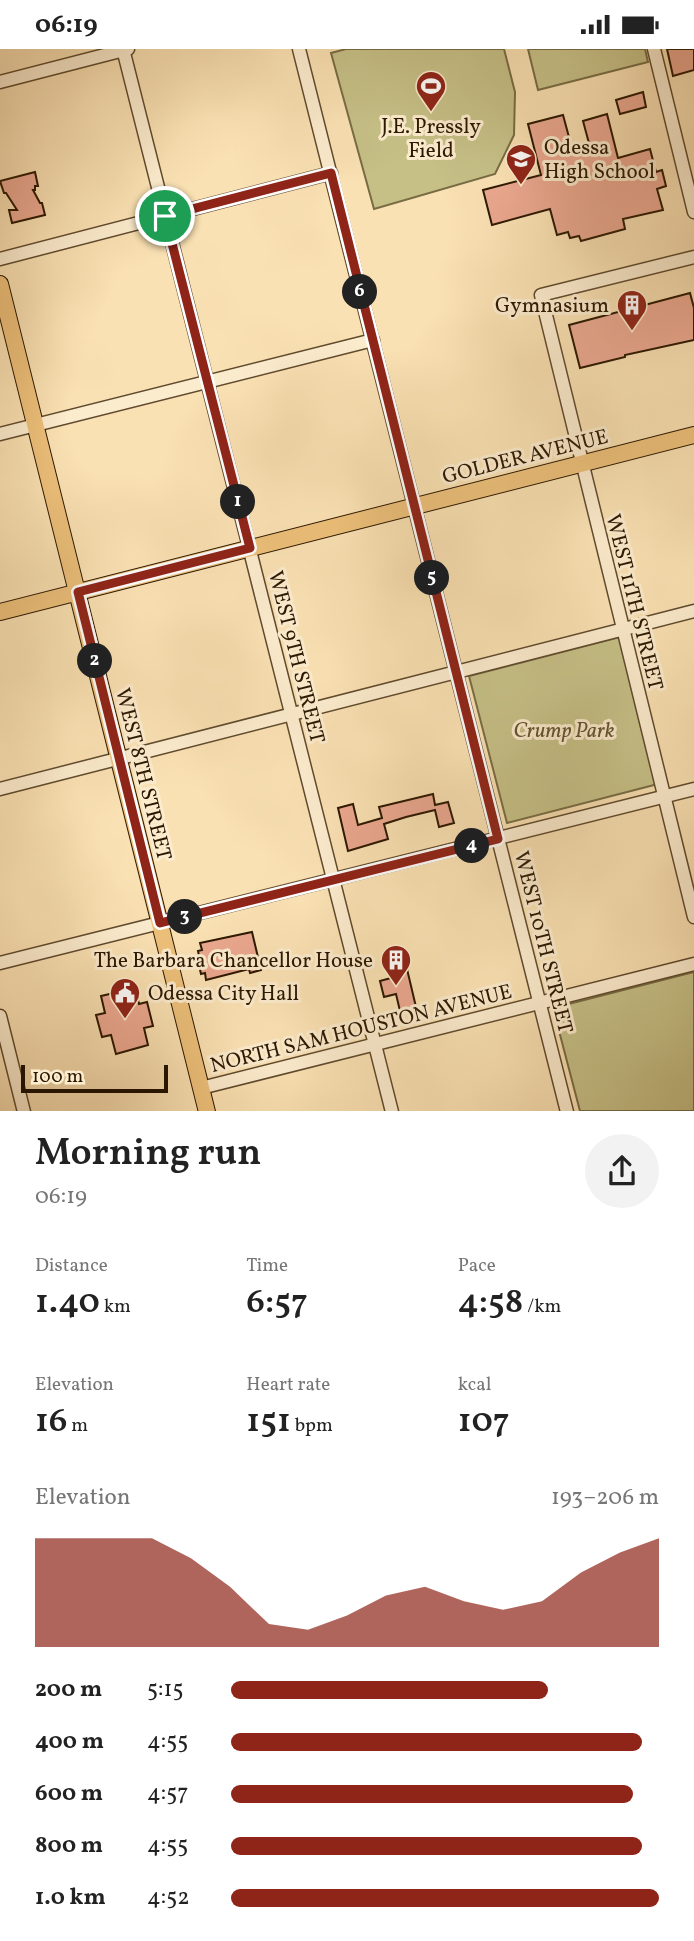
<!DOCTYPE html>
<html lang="en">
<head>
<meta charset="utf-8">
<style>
	body { margin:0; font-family:Vollkorn,serif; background:#f2f2f2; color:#222; height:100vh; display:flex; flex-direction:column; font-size:26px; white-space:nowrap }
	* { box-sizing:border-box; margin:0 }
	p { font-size:23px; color:#767676 }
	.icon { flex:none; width:38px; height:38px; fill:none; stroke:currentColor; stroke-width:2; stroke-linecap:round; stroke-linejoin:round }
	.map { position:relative; height:1062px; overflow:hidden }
	.side { display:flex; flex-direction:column; background:#fff; flex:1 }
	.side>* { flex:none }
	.scale { position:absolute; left:21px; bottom:18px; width:147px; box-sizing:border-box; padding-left:7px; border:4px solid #2b1700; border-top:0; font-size:19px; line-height:24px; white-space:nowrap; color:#2b1700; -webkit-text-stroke:5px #fcecce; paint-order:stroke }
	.pin { position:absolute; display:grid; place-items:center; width:60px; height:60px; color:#fff; margin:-30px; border:4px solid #fff; border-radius:50%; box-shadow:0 2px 7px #0007 }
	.km { position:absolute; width:35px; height:35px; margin:-18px; border-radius:50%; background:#222; color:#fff; font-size:19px; line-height:35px; text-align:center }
	.round { display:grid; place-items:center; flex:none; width:74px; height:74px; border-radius:37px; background:#f2f2f2 }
	.summary { display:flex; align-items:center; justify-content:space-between; height:119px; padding:0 35px }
	h1 { font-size:38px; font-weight:600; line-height:52px }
	.stats { display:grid; grid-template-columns:repeat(3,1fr); gap:10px; height:119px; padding:7px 35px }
	.stats div { display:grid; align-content:center }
	.stats b { font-size:35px; font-weight:600 }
	.stats small { font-size:19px; font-weight:400 }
	.stats p { font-size:19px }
	.chart { height:196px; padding:14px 35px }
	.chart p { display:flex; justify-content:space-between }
	.chart svg { width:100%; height:126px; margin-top:7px; fill:#8f2418; opacity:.7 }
	ul { padding:0 35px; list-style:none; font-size:23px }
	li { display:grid; grid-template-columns:112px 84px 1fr; align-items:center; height:52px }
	li i { height:18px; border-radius:9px; background:#8f2418 }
	.status { display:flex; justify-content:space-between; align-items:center; height:49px; padding:0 35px; background:#fff; direction:ltr }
	.status svg { height:19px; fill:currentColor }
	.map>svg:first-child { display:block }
	.green { fill:#c6c087; stroke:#786c44; stroke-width:2 }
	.building { fill:#eba890; stroke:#2b1700; stroke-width:2 }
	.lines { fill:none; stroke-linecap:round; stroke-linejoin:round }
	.minor-casing { stroke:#5f4a2d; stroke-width:15 }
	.major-casing { stroke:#2b1700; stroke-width:18 }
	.minor { stroke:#fcecce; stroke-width:12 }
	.major { stroke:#edc07a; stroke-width:16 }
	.route-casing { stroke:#fff; stroke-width:14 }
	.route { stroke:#8f2418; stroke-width:9 }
	.labels { text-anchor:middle; stroke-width:6; stroke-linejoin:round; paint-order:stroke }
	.poi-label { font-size:21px; fill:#2b1700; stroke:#fcecce; text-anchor:start }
	.street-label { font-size:21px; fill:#2b1700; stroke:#fcecce }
	.park-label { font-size:21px; font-style:italic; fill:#61522f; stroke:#fcecce }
</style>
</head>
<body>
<div class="status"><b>06:19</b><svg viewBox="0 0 49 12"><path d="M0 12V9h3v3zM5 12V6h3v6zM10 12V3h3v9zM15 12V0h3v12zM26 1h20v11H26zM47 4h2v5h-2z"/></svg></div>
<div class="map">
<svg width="694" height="1063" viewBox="0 0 694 1063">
	<rect width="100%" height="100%" fill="#fae1b3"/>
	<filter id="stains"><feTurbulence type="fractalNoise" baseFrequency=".00286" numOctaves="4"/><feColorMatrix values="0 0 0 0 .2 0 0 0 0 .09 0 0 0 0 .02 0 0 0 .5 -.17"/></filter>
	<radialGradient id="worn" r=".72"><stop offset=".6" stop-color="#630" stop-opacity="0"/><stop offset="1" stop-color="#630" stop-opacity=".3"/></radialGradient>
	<g class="green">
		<path d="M346,0H504L515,43L514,86L495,125L374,160L331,4Z"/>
		<path d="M528,0H645L648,13L538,41Z"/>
		<path d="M620,588L658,735L507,774L469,627Z"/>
		<path d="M694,923V1062H580L553,959Z"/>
	</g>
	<g class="building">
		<path d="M667,0H694V21L673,27Z"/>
		<path d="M643,43L646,58L620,65L616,51Z"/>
		<path d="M607,65L618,109L650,100L656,123L662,121L666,137L657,140L663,161L623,170L625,180L581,192L579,187L570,189L568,183L557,186L550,160L492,176L483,141L541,126L528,75L563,66L573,103L590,98L583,72Z"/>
		<path d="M35,123L38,137H35V141H33L40,154H42L45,166L12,174L9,161H17L6,144H4L0,132Z"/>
		<path d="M690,244L694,259V291L625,306V308L580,319L569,276Z"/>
		<path d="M433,745L435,756L448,753L454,774L439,778L435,761L406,768L384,775L388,790L348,802L338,759L353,755L358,776L382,769L379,758Z"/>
		<path d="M252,883L261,921L250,924L249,920L206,931L205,924L201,925L198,912L200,911L198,902L202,901L200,894Z"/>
		<path d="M407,920L416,958L400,962L396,945L384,948L380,932L391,929L390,924Z"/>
		<path d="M135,939L139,955L147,953L153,977L144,979L148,996L116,1005L111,986L102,988L96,966L105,964L101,947Z"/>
	</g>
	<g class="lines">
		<g class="minor-casing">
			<g id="minor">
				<path d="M123,0L392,1063"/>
				<path d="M299,0L567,1063"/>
				<path d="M654,0L694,163"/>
				<path d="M0,33L128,0"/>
				<path d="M694,208L541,246L694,868"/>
				<path d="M0,210L331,124"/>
				<path d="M0,385L373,291"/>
				<path d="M0,740L694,562"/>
				<path d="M0,914L694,740"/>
				<path d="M0,967L24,1063"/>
				<path d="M201,1039L694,915"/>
			</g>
		</g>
		<g class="major-casing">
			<g id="major">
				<path d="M0,235L207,1063"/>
				<path d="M0,563L694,386"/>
			</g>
		</g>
		<use href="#minor" class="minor"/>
		<use href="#major" class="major"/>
	</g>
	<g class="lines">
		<g class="route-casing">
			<path id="route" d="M331,124L498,790L160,874L78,543L250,499L165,167Z"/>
		</g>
		<use href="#route" class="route"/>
	</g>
	<defs>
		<g id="stadium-pin" transform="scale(1.575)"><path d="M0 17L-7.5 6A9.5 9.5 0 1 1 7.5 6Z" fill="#8f2418" stroke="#fcecce"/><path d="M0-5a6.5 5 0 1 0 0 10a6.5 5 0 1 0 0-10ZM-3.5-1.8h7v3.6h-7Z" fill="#fff"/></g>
		<g id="school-pin" transform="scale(1.575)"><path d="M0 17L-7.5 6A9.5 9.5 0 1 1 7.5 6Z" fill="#8f2418" stroke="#fcecce"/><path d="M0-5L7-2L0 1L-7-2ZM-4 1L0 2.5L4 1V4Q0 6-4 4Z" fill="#fff"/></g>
		<g id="building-pin" transform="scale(1.575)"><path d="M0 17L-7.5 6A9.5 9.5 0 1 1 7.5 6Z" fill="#8f2418" stroke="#fcecce"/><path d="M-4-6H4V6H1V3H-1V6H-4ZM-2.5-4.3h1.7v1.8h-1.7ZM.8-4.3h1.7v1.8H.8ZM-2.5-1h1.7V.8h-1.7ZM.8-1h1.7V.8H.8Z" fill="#fff"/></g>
		<g id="civic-pin" transform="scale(1.575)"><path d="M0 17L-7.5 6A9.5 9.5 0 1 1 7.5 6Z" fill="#8f2418" stroke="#fcecce"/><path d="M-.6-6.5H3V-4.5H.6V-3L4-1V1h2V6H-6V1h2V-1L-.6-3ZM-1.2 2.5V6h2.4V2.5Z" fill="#fff"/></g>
	</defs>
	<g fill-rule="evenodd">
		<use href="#stadium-pin" x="431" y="37"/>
		<use href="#school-pin" x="521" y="110"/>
		<use href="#building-pin" x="632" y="256"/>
		<use href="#building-pin" x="396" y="911"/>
		<use href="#civic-pin" x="125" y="944"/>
	</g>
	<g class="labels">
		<g class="poi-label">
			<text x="431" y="84" text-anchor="middle">J.E. Pressly<tspan x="431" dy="24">Field</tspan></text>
			<text x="544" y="105">Odessa<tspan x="544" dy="24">High School</tspan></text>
			<text x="609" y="263" text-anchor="end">Gymnasium</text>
			<text x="373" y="918" text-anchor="end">The Barbara Chancellor House</text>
			<text x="148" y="951">Odessa City Hall</text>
		</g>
		<g class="street-label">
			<text transform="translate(525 407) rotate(-14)" y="7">GOLDER AVENUE</text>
			<text transform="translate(635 553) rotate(76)" y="7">WEST 11TH STREET</text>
			<text transform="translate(297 608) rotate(76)" y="7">WEST 9TH STREET</text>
			<text transform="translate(144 725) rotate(76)" y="7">WEST 8TH STREET</text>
			<text transform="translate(544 893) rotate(76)" y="7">WEST 10TH STREET</text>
			<text transform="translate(361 979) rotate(-14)" y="7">NORTH SAM HOUSTON AVENUE</text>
		</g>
		<g class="park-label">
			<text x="564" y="688">Crump Park</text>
		</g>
	</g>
	<rect width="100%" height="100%" filter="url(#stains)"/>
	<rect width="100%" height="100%" fill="url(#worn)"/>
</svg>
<div class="scale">100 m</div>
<div class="pin" style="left:165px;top:167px;background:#1e9e55"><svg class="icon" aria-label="arrive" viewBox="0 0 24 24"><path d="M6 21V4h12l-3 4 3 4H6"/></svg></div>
<b class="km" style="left:238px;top:453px">1</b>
<b class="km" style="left:95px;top:612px">2</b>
<b class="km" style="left:185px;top:868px">3</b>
<b class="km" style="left:472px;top:797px">4</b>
<b class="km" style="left:432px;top:529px">5</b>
<b class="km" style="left:360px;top:243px">6</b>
</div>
<section class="side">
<div class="summary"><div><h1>Morning run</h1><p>06:19</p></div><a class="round"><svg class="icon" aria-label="share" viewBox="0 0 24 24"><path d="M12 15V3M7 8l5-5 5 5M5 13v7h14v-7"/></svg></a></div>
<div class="stats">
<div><p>Distance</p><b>1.40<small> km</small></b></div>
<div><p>Time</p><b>6:57</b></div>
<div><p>Pace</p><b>4:58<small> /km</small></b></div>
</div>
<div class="stats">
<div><p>Elevation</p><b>16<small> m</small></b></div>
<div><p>Heart rate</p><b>151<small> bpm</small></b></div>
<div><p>kcal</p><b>107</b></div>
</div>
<div class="chart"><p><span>Elevation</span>193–206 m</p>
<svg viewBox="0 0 160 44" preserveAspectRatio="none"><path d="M0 44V6L10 6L20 6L30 6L40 13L50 23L60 36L70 38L80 33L90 26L100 23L110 28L120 31L130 28L140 18L150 11L160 6V44z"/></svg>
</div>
<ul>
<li><b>200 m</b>5:15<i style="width:74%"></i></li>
<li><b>400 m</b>4:55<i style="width:96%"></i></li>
<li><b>600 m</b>4:57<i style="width:94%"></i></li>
<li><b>800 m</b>4:55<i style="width:96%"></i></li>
<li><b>1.0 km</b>4:52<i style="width:100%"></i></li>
</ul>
</section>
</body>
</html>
